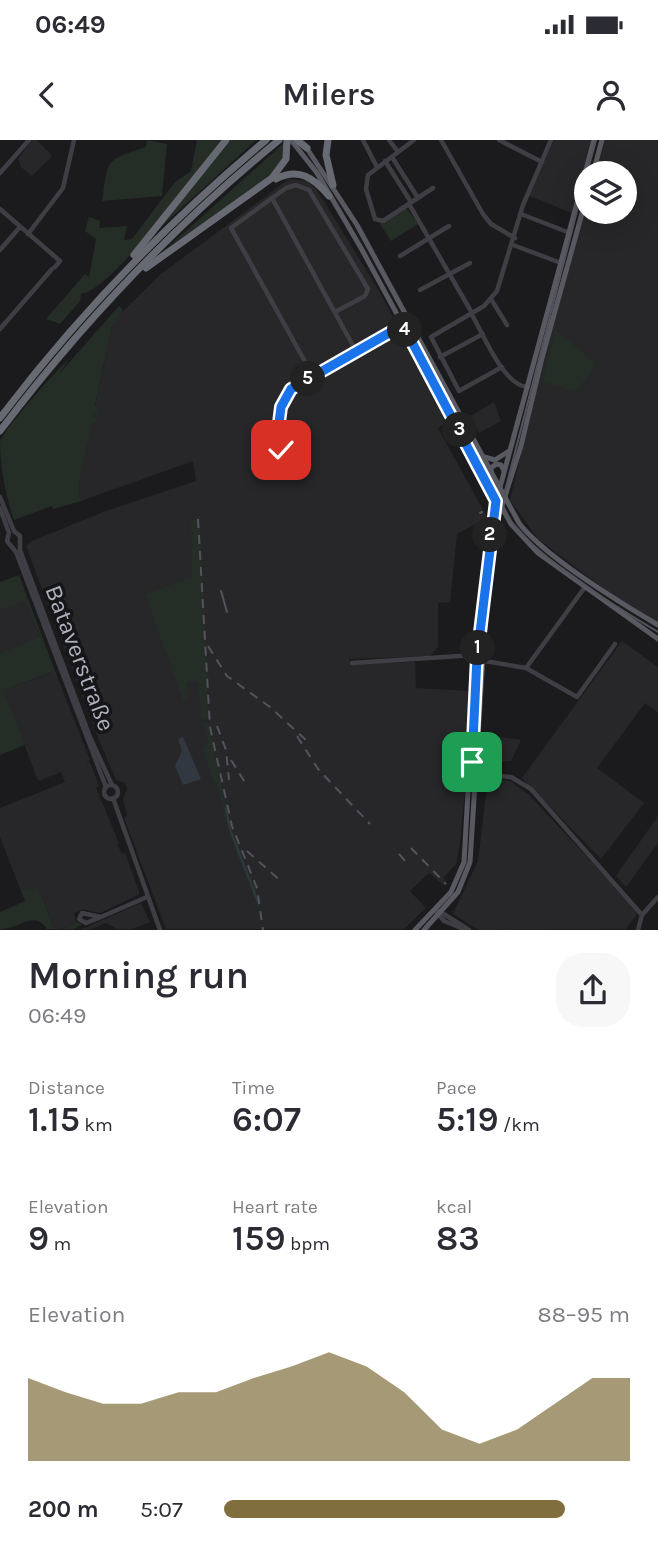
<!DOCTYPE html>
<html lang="en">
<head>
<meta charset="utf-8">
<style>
	body { margin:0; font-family:Karla,sans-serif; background:#f7f7f7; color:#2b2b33; height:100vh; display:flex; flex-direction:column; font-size:26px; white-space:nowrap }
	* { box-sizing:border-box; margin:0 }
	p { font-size:23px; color:#7c7c81 }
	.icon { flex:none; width:38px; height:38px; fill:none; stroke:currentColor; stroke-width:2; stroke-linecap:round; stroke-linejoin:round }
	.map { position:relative; height:790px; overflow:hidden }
	.side { display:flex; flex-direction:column; background:#fff; flex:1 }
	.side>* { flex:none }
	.fabs { position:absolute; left:574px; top:21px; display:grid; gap:14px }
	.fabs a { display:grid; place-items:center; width:63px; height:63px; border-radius:50%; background:#fff; box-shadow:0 7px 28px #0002; font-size:35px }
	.pin { position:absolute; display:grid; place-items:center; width:60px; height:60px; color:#fff; margin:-30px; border-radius:14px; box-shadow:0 4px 10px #0006 }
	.km { position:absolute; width:35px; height:35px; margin:-18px; border-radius:50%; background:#222; color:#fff; font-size:19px; line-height:35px; text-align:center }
	.round { display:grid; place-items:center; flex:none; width:74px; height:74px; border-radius:28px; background:#f7f7f7 }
	.headline { display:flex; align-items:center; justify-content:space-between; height:119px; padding:0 28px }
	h1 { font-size:38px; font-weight:600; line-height:52px }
	.stats { display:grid; grid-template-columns:repeat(3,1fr); gap:10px; height:119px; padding:7px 28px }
	.stats div { display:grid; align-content:center }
	.stats b { font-size:35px; font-weight:600 }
	.stats small { font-size:19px; font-weight:400 }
	.stats p { font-size:19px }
	.chart { height:196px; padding:14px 28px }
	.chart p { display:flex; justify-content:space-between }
	.chart svg { width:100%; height:126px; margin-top:7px; fill:#806f3d; opacity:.7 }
	ul { padding:0 28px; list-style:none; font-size:23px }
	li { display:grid; grid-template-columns:112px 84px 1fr; align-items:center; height:52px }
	li i { height:18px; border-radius:9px; background:#806f3d }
	.status { display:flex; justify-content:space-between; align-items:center; height:49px; padding:0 35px; background:#fff; direction:ltr }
	.status svg { height:19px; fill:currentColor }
	header { display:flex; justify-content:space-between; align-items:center; height:91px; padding:0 28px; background:#fff; font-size:32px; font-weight:600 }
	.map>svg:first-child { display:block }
	.built { fill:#27272a }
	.green { fill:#252d27 }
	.water { fill:#313841 }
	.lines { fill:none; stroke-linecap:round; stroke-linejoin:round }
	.stream { stroke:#313841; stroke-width:2 }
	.minor { stroke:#3e3e44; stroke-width:4.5 }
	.major { stroke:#585961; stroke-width:5 }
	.highway { stroke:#686a73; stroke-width:7 }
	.tram { stroke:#53545b; stroke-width:2 }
	.rail { stroke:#53545b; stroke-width:2; stroke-dasharray:9 7; stroke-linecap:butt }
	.route-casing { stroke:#fff; stroke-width:14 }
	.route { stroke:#1a73e8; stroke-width:9 }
	.labels { text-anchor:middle; stroke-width:7; stroke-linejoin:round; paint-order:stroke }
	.street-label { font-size:24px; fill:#aeb1bc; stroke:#161618 }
</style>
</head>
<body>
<div class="status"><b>06:49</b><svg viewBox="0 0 49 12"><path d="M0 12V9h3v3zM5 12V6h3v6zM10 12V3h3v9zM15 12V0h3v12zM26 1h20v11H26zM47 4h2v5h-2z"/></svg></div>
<header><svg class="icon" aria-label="back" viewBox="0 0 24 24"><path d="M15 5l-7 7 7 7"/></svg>Milers<svg class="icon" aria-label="person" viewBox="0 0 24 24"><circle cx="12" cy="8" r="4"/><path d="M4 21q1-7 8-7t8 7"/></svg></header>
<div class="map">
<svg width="658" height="790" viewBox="0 0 658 790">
	<rect width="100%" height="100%" fill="#1b1b1d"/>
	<g class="built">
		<path d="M32,0H37L52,16L32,36L21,27L18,19Z"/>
		<path d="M554,0H592L572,73L529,56Z"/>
		<path d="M605,0H658V484L611,454L538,399L510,360L542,226L586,68V72H625V33H596Z"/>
		<path d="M289,39L308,41L317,50L379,151L449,281L438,288L488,379V384L477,383L457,394L450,462L438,463V507L430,516L349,519L350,524L415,522L416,548L470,551L467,627L460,704L456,724L444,737L446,747L429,733L410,751L426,768L404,789H166L124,678L127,675L123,659L127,649L125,643L116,640L98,598L26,406L32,401L103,372L196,341L193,321L81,361L78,349L112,186L116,178L161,134Z"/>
		<path d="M494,262L501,281L479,293L470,276Z"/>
		<path d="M25,460L40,498L0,513V470Z"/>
		<path d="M622,501L658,527V572L645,563L597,628L644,663L601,719L522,638Z"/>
		<path d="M55,531L90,620L86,624L90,622L99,646L96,648L119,703L117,704L122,714L125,713L140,754L100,773L83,769L74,773L76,783L63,789L53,787L39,747L21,751L0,697V668L65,642L61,632L38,641L4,550Z"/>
		<path d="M499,597L521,600L511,621L491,622L492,600H499Z"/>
		<path d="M488,637L510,641L528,654L633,766L637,774L626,789L479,790L453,774L478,721Z"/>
		<path d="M658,676V703L626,747L616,736Z"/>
		<path d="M141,763L150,782L132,789H117L106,783L92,789L80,790Z"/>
	</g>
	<g class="green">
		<path d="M147,0L167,4L162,56L102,61C109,19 103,21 146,7Z"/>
		<path d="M197,0H221C196,32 114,149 81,154L80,161L60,184L46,179L85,134L89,137L96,99L85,91L89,77L100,81L99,88L127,86L124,100L132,99L175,42L191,31Z"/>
		<path d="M229,0H256L153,94Z"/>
		<path d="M284,3L285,18L269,38L168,107Z"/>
		<path d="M406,68L418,84L391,101L380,84Z"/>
		<path d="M119,166L123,170L112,186L95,266L100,273H94L93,277L99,278L92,283L78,349L81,361L53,369L52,366L14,380C6,359 0,325 0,302C6,286 55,232 69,219L59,234Z"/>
		<path d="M555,189L596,224L576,252L543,242Z"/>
		<path d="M200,376L208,578L201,579L198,541L187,542L189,558L183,560L145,454L192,437L191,381Z"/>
		<path d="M19,435L58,539L52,532L4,550L25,605L0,615V513L40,497L25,461L0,470V442Z"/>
		<path d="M208,582L231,686L256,748L261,776L228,691L217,642L214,643L203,610L208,600L203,583Z"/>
		<path d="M39,747L53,787L63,789L78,782L82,785L74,789H47C33,769 20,790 0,789V772L25,761L21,751Z"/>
	</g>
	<path class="water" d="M183,597L201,639L183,645L175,626L182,611L178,599Z"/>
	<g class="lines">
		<path class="stream" d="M226,669L231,692L258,762"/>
		<g class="minor">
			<path d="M363,0L377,27"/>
			<path d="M389,0L398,12"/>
			<path d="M414,0L368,35L366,49L375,79L383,81L433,48"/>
			<path d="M441,0L483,74L491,84L515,98"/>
			<path d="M499,0L542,22"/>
			<path d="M392,17L418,58"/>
			<path d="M385,21L411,62"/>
			<path d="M0,33L29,0"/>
			<path d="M272,58L356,211"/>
			<path d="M409,64L472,173"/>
			<path d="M0,69L60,121L55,127"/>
			<path d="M521,74L570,93"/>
			<path d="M28,94L63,48L74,0"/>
			<path d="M513,105L561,123"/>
			<path d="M0,110L20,87"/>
			<path d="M400,116L449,86"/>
			<path d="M420,150L470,123"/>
			<path d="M491,159L507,185"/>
			<path d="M471,173C483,193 503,246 528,247"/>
			<path d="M0,189L52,129"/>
			<path d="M440,217L483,194"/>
			<path d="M502,227L459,251L431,197L484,166L497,151L523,65L551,0"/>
			<path d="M313,236L231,88L286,48L296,45L309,50L368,149L365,156L335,172"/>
			<path d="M278,292L288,306L284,310L276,307L281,267L291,249L403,185"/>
			<path d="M0,357L14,391L20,396V410L90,597L112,645"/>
			<path d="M0,368L9,393L7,401L16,412L106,647"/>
			<path d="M352,523L475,515L485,521L526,528L577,557L615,504"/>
			<path d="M526,528L585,447"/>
			<path d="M473,633L511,637L531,649L642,775"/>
			<circle cx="111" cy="652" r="7"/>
			<path d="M113,658L160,790"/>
			<path d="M435,770L444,781L464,789"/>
			<path d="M439,771L469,790"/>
			<path d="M101,777L86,783L79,779L82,773L101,777L147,757"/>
			<path d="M638,790L642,775L658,757"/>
		</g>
		<g class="major">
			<path d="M291,0L317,33L361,108L511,384L538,413L658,499"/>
			<path d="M306,7L357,85L519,383C545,417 619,462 658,485"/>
			<path d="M593,33L602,0"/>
			<path d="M481,316L495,320L509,311"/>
			<path d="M491,334V328L496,324L501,325L504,331"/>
			<path d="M493,394L521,306L542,218L586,59"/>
			<path d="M415,790L451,752L464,722L473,563L492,377L594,0"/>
			<path d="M424,790L458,752L470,722L486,470"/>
		</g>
		<g class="highway">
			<path d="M297,0L307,8"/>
			<path d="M328,0L326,15L333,45"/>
			<path d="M276,39C299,27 314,38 329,56"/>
			<path d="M134,115L226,0"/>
			<path d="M146,128L272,38L286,19L287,0"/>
			<path d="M0,278C78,175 167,83 266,0"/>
			<path d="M0,291C81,184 175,85 279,0"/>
		</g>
		<g class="tram">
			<path d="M587,33L596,0"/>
			<path d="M586,36L502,363C512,404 621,470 658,492"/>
			<path d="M480,373L482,372"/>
			<path d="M221,451L227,472"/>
		</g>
		<g class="rail">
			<path d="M198,379L210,587L232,686L257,748L263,790"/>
			<path d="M208,506L227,536L270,567L308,602"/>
			<path d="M217,586L226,610L229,640"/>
			<path d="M297,596L318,629L370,684"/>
			<path d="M231,620L246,644"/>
			<path d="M411,708L446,744"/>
			<path d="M247,711L283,743"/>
			<path d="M399,714L407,723"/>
		</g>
	</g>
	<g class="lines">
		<g class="route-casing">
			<path id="route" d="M281,310L276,307L281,267L291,249L403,185L496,361L477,517L472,622"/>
		</g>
		<use href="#route" class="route"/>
	</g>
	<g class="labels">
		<g class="street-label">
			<text transform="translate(80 518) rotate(69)" y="8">Bataverstraße</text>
		</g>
	</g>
</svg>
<div class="fabs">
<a><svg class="icon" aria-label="layers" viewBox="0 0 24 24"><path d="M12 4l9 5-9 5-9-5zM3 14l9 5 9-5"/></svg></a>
</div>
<div class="pin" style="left:472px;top:622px;background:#1e9e55"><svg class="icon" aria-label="arrive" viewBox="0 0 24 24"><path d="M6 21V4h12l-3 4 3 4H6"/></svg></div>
<div class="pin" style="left:281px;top:310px;background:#d93025"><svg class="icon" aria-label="check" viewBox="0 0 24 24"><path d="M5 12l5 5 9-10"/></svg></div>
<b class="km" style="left:478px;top:508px">1</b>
<b class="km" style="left:490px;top:395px">2</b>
<b class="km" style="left:460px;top:290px">3</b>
<b class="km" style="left:405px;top:190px">4</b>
<b class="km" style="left:308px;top:239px">5</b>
</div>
<section class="side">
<div class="headline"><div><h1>Morning run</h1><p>06:49</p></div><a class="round"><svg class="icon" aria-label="share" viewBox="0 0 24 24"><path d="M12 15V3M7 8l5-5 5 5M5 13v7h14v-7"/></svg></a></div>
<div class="stats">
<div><p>Distance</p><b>1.15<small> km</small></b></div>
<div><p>Time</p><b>6:07</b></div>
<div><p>Pace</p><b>5:19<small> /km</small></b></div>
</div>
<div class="stats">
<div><p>Elevation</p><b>9<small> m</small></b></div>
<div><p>Heart rate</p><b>159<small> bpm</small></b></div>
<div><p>kcal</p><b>83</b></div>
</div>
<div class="chart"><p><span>Elevation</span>88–95 m</p>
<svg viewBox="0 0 160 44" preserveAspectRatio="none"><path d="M0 44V15L10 20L20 24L30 24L40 20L50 20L60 15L70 11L80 6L90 11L100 20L110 33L120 38L130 33L140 24L150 15L160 15V44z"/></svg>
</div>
<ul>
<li><b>200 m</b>5:07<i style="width:84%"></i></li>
</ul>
</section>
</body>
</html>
